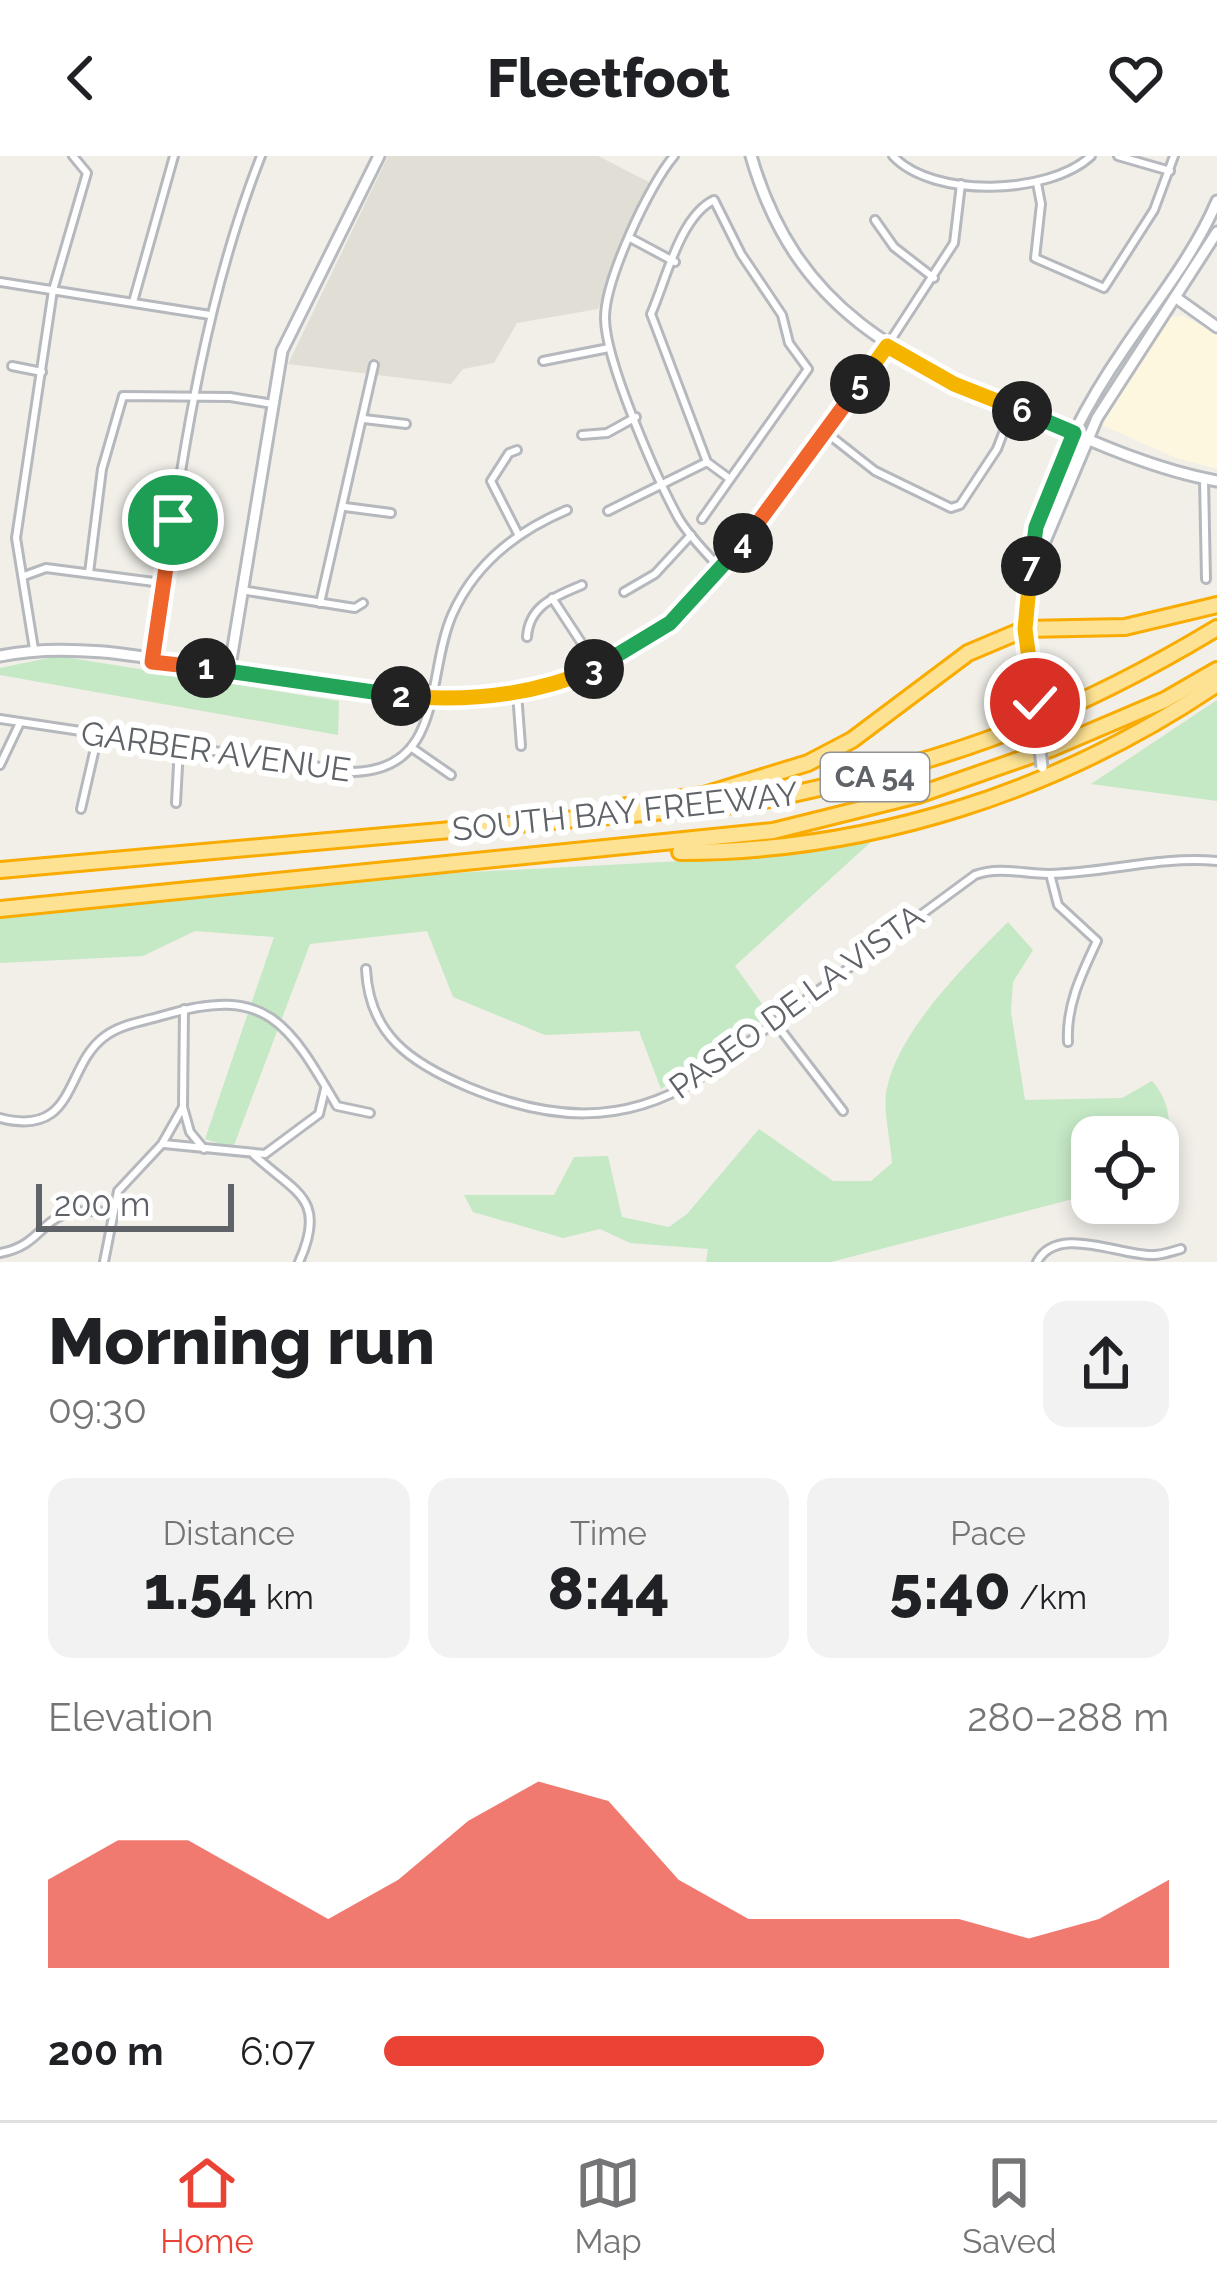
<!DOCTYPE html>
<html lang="en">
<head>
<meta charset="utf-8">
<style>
	body { margin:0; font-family:Raleway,sans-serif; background:#f2f2f2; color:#202124; height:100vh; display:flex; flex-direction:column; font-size:45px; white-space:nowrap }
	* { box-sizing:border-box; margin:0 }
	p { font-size:39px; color:#757577 }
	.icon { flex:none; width:66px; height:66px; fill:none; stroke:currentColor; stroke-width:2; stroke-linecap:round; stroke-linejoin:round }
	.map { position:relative; height:1106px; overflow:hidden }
	.drawer { display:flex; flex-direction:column; background:#fff; flex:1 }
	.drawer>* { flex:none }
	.buttons { position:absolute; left:1071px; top:960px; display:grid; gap:24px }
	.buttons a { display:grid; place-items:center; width:108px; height:108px; border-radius:24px; background:#fff; box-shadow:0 6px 18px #0003; font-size:60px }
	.scale { position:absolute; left:36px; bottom:30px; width:198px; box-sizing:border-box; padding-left:12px; border:6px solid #5f6368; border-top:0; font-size:33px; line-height:42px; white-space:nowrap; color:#5f6368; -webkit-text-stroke:9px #fff; paint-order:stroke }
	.pin { position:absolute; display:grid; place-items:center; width:102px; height:102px; color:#fff; margin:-51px; border:6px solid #fff; border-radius:50%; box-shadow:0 3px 12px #0007 }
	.km { position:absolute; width:60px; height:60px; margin:-30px; border-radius:50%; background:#222; color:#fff; font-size:33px; line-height:60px; text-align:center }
	.round { display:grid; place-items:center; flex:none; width:126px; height:126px; border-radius:24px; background:#f2f2f2 }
	.summary { display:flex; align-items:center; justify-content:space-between; height:204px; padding:0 48px }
	h1 { font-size:66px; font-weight:800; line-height:90px }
	.metrics { display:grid; grid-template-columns:repeat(3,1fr); gap:18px; height:204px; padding:12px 48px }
	.metrics div { display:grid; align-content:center; border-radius:24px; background:#f2f2f2; text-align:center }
	.metrics b { font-size:60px; font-weight:800 }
	.metrics small { font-size:33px; font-weight:400 }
	.metrics p { font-size:33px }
	.chart { height:336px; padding:24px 48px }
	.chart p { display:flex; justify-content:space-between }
	.chart svg { width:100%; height:216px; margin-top:12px; fill:#ea4335; opacity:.7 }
	ul { padding:0 48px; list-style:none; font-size:39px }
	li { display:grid; grid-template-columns:192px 144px 1fr; align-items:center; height:90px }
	li i { height:30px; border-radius:15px; background:#ea4335 }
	header { display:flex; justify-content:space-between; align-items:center; height:156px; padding:0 48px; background:#fff; font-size:54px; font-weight:800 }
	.dock { display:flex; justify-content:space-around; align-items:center; height:168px; border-top:3px solid #e0e0e0; background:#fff; font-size:33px; color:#757577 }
	.dock a { display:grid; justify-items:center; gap:6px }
	.dock .current { color:#ea4335 }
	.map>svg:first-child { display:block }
	.commercial { fill:#fef7e0 }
	.education { fill:#e1ded6 }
	.green { fill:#c5e8c5 }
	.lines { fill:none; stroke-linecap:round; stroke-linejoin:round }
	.street-casing { stroke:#b5b8bc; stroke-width:12 }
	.secondary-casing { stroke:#b6babf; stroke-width:15 }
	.highway-casing { stroke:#f9ab00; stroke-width:20 }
	.street { stroke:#fff; stroke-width:6 }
	.secondary { stroke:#fff; stroke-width:9 }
	.highway { stroke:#fde293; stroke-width:14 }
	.secondary-bridge-casing { stroke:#b6babf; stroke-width:15; stroke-linecap:butt }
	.secondary-bridge { stroke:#fff; stroke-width:9 }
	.split-1-casing { stroke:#fff; stroke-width:24 }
	.split-2-casing { stroke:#fff; stroke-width:24 }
	.split-3-casing { stroke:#fff; stroke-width:24 }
	.split-4-casing { stroke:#fff; stroke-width:24 }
	.split-5-casing { stroke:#fff; stroke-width:24 }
	.split-6-casing { stroke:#fff; stroke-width:24 }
	.split-7-casing { stroke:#fff; stroke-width:24 }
	.split-8-casing { stroke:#fff; stroke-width:24 }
	.split-1 { stroke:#f0652b; stroke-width:15 }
	.split-2 { stroke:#22a559; stroke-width:15 }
	.split-3 { stroke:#f5b400; stroke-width:15 }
	.split-4 { stroke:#22a559; stroke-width:15 }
	.split-5 { stroke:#f0652b; stroke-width:15 }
	.split-6 { stroke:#f5b400; stroke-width:15 }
	.split-7 { stroke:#22a559; stroke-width:15 }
	.split-8 { stroke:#f5b400; stroke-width:15 }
	.labels { text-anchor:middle; stroke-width:12; stroke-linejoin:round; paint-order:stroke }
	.shield { fill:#fff; stroke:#8f9295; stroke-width:3 }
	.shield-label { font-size:30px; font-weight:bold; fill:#5f6368 }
	.street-label { font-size:33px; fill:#5f6368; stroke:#fff }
</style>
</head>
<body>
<header><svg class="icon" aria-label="back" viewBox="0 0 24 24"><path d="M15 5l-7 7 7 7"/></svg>Fleetfoot<svg class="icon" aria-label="heart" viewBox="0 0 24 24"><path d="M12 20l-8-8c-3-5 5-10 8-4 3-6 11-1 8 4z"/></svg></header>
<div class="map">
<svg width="1217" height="1106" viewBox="0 0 1217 1106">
	<rect width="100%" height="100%" fill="#f1efe8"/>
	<path class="commercial" d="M1183,160L1217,177V313L1176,302L1102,269L1170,161Z"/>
	<path class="education" d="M388,0H598L649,26L598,153L517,167L494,207L463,213L451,228L288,208Z"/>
	<g class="green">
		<path d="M58,500L339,545L338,579L0,519V512Z"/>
		<path d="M1217,544V645L1091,628Z"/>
		<path d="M873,684L735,810L770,859L661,933L639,875L545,879L453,841L427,775L310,788L233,992L205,983L274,781L195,775L143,800L0,807V761L321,724L720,703Z"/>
		<path d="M1008,766L1033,794L1013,826L1011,856L1025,944L1122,942L1152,925C1177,953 1170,986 1162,1019L1158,981H1092V1038L831,1106H706L708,1093L630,1087L600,1073L563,1082L473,1056L464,1039H554L574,1001L608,1000L622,1061L669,1071L687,1058L759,973L833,1025H871L892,1007C891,985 882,953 887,932C899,874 967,807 1008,766Z"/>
	</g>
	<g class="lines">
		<g class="street-casing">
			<g id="street">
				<path d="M674,0C649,29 605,124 605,162C605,205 657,323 679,363C690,381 706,397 721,413"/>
				<path d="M893,0C933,43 1049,39 1091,0"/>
				<path d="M1118,0L1170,15"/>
				<path d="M1037,27L1041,48L1035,102L1104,132L1154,54L1174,0"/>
				<path d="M875,64L894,91L934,122"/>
				<path d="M632,83L675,106"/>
				<path d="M0,126L210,159"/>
				<path d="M133,146L174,0"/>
				<path d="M887,190L954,87L961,28"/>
				<path d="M543,205L609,192"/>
				<path d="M12,210L42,216"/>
				<path d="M364,263L406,268"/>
				<path d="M828,278L875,315L951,352L960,349L997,293L1013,251"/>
				<path d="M582,279L607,277L636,261"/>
				<path d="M517,294L509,297L491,325L518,378"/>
				<path d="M1204,323L1206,423"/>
				<path d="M345,351L391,357"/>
				<path d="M608,355L707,306"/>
				<path d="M702,363L808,213L789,187L782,159L741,98L714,44C680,60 666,124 651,158L707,306L730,323"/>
				<path d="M89,417L102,313L123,240L230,241L273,248"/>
				<path d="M24,420L46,412L162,427"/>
				<path d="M241,434L355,452L363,447"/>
				<path d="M624,436L655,418L691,379"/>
				<path d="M552,442L596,509"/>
				<path d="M320,447L374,209"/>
				<path d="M527,481C529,449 556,440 582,429"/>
				<path d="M34,493L16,382L53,134L87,17L73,0"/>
				<path d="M152,505C179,333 197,163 261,0"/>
				<path d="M517,537L521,590"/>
				<path d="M0,563L354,616C445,613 426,519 452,459C475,407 517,375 567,354"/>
				<path d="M412,592L451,619"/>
				<path d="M0,609L19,569"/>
				<path d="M176,647L179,591"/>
				<path d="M81,653L98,579"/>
				<path d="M1050,718L1058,749L1097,785C1082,817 1066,849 1068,886"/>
				<path d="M366,813C369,879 411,907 468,931C547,964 622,971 698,923L975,719C1000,710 1023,718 1049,718C1107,717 1157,700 1217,705"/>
				<path d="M774,865L843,955"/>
				<path d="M183,951L184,853"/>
				<path d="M0,962C77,982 64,911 104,881C121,868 145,865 165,859C266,829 288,866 337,950L370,957"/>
				<path d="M164,988L265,998L319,958L325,933"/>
				<path d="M254,999C295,1037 328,1042 299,1106"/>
				<path d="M0,1097C52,1088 36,1045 112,1057"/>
				<path d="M104,1106L118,1035L162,988L183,951L190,976L204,993"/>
				<path d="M1037,1106C1057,1067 1122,1101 1154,1099C1162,1099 1173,1095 1181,1093"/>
			</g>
		</g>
		<g class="secondary-casing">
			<g id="secondary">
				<path d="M751,0C796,156 900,202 1036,261C1093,286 1155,314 1217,325"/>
				<path d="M1175,141L1217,171"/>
				<path d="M1032,416L1097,262L1217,76"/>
				<path d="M0,500C80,483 173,507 254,519C322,529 394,546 463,543C676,535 777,345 887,190"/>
				<path d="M229,516L282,195L379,0"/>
				<path d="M1035,547C1010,412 1047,305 1124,193C1157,144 1194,99 1217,45"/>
			</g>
		</g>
		<g class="highway-casing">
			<g id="highway">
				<path d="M621,651L704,639L808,607L852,584L968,497L1025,473L1125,471L1217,449"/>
				<path d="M680,696C871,696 1059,635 1217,528"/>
				<path d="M0,714L745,648C930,611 1055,570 1217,472"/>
				<path d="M0,753L773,675L918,639L1050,593L1165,544L1217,514"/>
			</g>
		</g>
		<use href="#street" class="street"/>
		<use href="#secondary" class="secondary"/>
		<use href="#highway" class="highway"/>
		<g class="secondary-bridge-casing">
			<path id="secondary-bridge" d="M1035,547L1042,611"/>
		</g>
		<use href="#secondary-bridge" class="secondary-bridge"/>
	</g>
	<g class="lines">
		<g class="split-1-casing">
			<path id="split-1" d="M173,364L152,506L206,512"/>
		</g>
		<g class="split-2-casing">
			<path id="split-2" d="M206,512L401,540"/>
		</g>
		<g class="split-3-casing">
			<path id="split-3" d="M401,540C468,546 532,540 594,513"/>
		</g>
		<g class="split-4-casing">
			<path id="split-4" d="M594,513L670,467L743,387"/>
		</g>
		<g class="split-5-casing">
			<path id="split-5" d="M743,387L860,228"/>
		</g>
		<g class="split-6-casing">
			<path id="split-6" d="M860,228L887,190L954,228L1022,255"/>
		</g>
		<g class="split-7-casing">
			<path id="split-7" d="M1022,255L1074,277L1036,371L1031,410"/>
		</g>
		<g class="split-8-casing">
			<path id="split-8" d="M1031,410L1025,473L1035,547"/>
		</g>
		<use href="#split-1" class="split-1"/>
		<use href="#split-2" class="split-2"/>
		<use href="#split-3" class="split-3"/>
		<use href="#split-4" class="split-4"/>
		<use href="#split-5" class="split-5"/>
		<use href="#split-6" class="split-6"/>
		<use href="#split-7" class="split-7"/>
		<use href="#split-8" class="split-8"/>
	</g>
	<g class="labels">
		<rect class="shield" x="821" y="597" width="108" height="48" rx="9"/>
		<g class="shield-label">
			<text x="875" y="631">CA 54</text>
		</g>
		<g class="street-label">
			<text transform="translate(216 595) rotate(8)" y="12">GARBER AVENUE</text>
			<text transform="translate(625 655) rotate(-6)" y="12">SOUTH BAY FREEWAY</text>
			<text transform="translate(796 845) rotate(-36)" y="12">PASEO DE LA VISTA</text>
		</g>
	</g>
</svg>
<div class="buttons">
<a><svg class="icon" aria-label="locate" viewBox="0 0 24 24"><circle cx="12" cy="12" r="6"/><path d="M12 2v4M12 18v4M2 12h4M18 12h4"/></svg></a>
</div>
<div class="scale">200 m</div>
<div class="pin" style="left:173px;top:364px;background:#1e9e55"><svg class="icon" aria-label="arrive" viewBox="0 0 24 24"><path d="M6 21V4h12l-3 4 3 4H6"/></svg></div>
<div class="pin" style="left:1035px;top:547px;background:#d93025"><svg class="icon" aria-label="check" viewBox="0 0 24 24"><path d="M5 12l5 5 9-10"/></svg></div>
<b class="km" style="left:206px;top:512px">1</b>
<b class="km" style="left:401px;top:540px">2</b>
<b class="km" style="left:594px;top:513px">3</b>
<b class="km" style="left:743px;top:387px">4</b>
<b class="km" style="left:860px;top:228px">5</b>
<b class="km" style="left:1022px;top:255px">6</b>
<b class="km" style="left:1031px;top:410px">7</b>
</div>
<section class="drawer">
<div class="summary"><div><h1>Morning run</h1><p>09:30</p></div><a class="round"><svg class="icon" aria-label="share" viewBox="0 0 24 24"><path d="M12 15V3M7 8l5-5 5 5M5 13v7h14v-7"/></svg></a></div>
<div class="metrics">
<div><p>Distance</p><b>1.54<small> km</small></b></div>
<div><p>Time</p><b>8:44</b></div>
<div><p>Pace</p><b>5:40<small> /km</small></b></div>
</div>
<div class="chart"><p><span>Elevation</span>280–288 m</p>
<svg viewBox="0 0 160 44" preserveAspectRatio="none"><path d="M0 44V26L10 18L20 18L30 26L40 34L50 26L60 14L70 6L80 10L90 26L100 34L110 34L120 34L130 34L140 38L150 34L160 26V44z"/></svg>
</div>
<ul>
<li><b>200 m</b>6:07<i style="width:56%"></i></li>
</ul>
</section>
<nav class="dock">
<a class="current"><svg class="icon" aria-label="home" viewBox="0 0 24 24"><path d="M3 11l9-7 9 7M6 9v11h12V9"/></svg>Home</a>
<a><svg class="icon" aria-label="map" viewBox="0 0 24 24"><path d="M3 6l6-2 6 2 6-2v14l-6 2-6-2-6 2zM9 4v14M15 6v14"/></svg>Map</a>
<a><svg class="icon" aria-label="saved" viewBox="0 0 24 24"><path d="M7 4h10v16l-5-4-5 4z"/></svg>Saved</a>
</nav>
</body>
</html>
